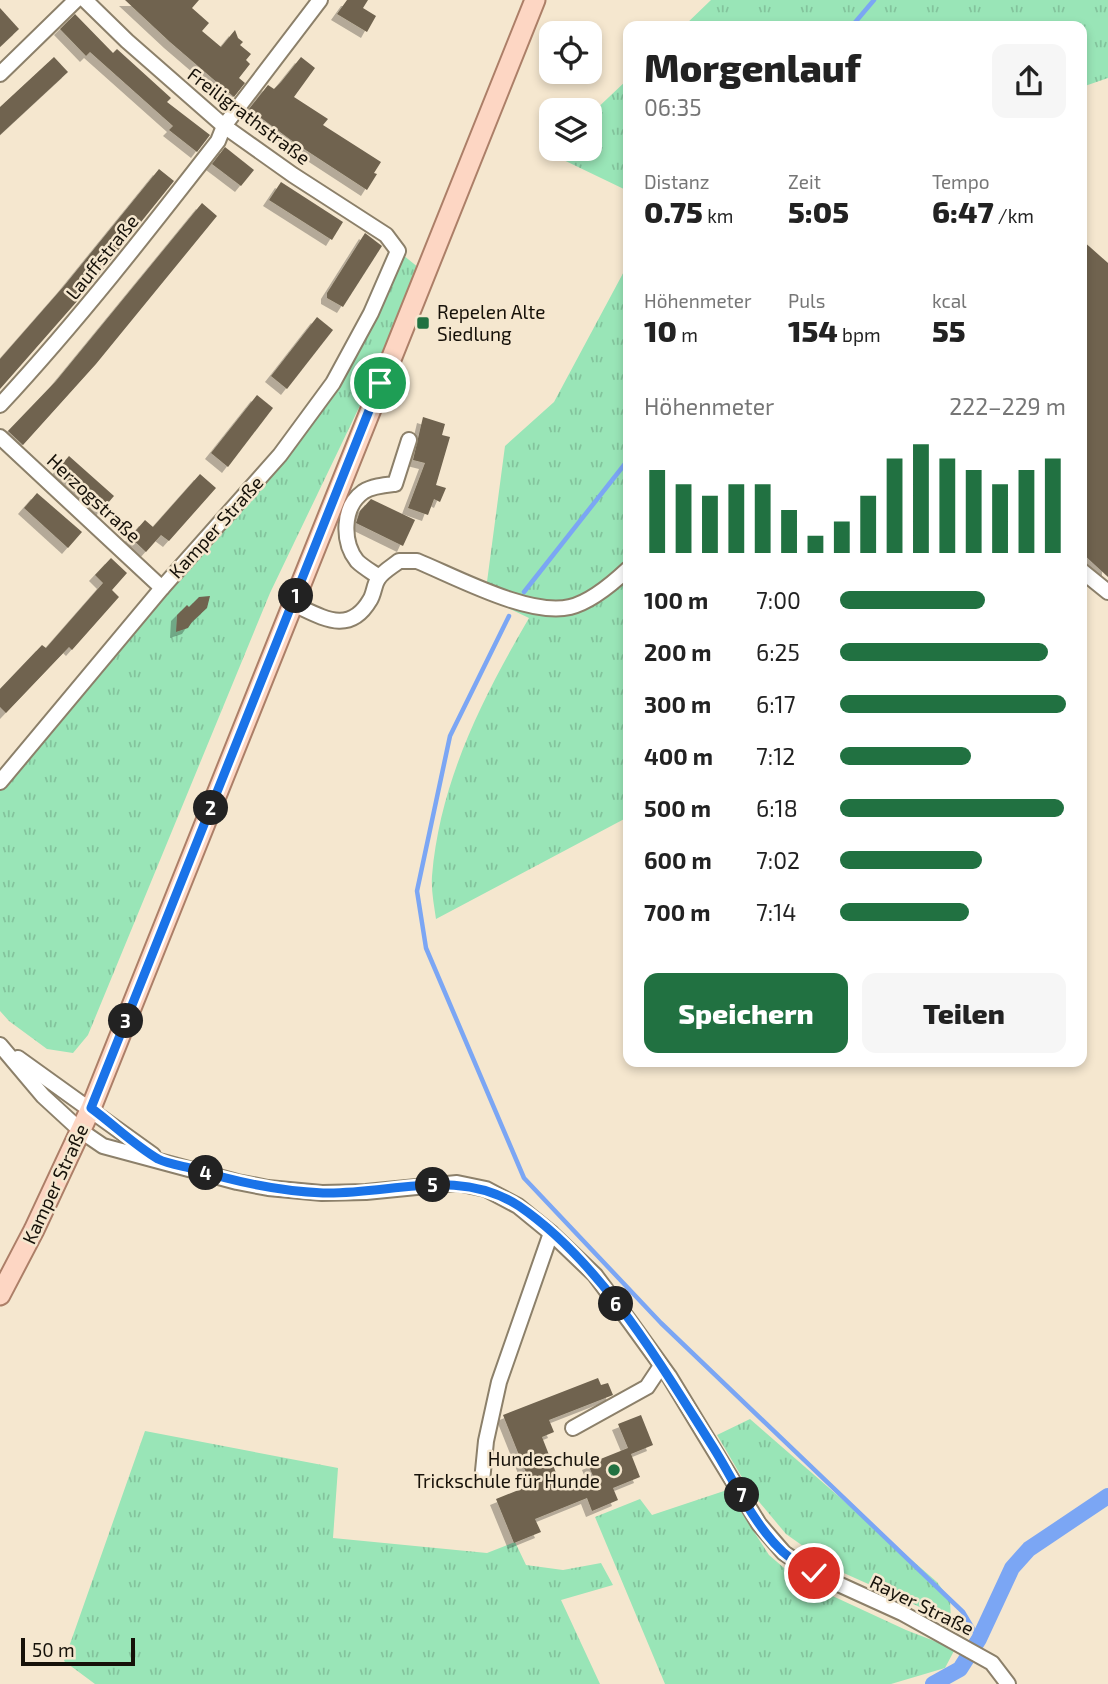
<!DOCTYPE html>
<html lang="de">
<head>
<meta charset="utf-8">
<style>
	body { margin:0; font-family:"Exo 2",sans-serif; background:#f6f6f6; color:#222; height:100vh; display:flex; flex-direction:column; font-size:26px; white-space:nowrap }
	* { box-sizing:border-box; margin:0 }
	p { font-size:23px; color:#767676 }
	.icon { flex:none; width:38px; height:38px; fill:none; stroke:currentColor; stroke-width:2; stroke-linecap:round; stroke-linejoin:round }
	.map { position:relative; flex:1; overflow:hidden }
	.side { position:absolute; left:623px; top:21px; width:464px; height:1046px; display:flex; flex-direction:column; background:#fff; border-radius:14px; box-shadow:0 4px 10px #0003 }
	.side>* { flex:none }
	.fabs { position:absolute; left:539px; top:21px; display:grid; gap:14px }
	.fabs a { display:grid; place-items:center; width:63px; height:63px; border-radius:14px; background:#fff; box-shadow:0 4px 10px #0003; font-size:35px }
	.scale { position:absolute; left:21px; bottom:18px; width:114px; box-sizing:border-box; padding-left:7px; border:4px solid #161109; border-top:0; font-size:19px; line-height:24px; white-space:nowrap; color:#161109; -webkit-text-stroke:5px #f5e7cf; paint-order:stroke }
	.pin { position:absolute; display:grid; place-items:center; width:60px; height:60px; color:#fff; margin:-30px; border:4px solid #fff; border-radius:50%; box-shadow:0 2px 7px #0007 }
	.km { position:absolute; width:35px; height:35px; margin:-18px; border-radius:50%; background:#222; color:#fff; font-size:19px; line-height:35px; text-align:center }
	.round { display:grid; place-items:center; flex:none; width:74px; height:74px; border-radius:14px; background:#f6f6f6 }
	.overview { display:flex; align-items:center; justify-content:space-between; height:119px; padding:0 21px }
	h1 { font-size:38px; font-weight:800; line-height:52px }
	.metrics { display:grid; grid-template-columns:repeat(3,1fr); gap:10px; height:119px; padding:7px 21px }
	.metrics div { display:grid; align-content:center }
	.metrics b { font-size:30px; font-weight:800 }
	.metrics small { font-size:19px; font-weight:400 }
	.metrics p { font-size:19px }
	.chart { height:196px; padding:14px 21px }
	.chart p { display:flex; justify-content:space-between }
	.chart svg { width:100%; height:126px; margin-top:7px; stroke:#217141; stroke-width:6 }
	.primary-button { display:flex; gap:14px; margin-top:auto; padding:14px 21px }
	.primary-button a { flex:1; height:80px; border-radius:14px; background:#217141; color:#fff; font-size:28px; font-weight:800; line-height:80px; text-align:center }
	.primary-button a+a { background:#f6f6f6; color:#222 }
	ul { padding:0 21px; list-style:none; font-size:23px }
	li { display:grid; grid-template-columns:112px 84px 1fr; align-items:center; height:52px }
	li i { height:18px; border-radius:9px; background:#217141 }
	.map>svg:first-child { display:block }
	.grass { fill:url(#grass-tufts) }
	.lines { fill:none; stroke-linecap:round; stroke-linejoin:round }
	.stream { stroke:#7ba6f4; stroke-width:4.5 }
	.canal { stroke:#7ba6f4; stroke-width:16 }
	.building { fill:#6f634f; filter:url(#shadow) }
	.minor-casing { stroke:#8c806a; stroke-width:18 }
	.major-casing { stroke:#ac7f68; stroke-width:23 }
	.minor { stroke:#fff; stroke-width:14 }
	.major { stroke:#fdd6c3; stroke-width:19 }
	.route-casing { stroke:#fff; stroke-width:14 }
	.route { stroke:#1a73e8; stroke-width:9 }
	.poi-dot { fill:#217141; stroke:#f5e7cf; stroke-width:2.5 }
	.labels { text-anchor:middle; stroke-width:5; stroke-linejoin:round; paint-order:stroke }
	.street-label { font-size:19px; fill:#161109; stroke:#f5e7cf }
	.poi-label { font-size:19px; fill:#161109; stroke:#f5e7cf; text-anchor:start }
</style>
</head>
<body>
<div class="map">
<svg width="1108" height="1684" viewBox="0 0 1108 1684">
	<defs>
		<pattern id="grass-tufts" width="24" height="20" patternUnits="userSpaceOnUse" patternTransform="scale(1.75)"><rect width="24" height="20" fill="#99e5b7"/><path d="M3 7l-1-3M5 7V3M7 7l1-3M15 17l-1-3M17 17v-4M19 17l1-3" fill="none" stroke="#83c39c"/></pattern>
		<filter id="shadow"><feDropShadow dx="-6" dy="6" stdDeviation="0" flood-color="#0004"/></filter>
	</defs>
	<rect width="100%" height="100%" fill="#f5e7cf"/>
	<g class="grass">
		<path d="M711,0H1108V78L1082,87V26H684Z"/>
		<path d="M628,79V191L549,153L554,149H590V115Z"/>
		<path d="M398,251L424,272L270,593L88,1035L73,1053L47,1049L9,1021L0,1011V780L333,382Z"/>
		<path d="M628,264V817L436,919C434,905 431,890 432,876C440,781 482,699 529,618L485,597L505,446L554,402Z"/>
		<path d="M750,1419L937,1582L950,1600L951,1621L837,1570L786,1534L750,1491L717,1435Z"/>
		<path d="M145,1431L338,1468L333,1538L487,1553L515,1542L526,1565L563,1570L601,1563L613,1585L561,1600L600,1684H95L64,1661Z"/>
		<path d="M727,1490L769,1555L798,1580L906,1630L955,1649L945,1668L891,1684H665L595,1517L640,1499L652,1515Z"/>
	</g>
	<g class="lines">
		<g class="stream">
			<path d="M852,26L874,0"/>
			<path d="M524,592L628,460"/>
			<path d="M509,616L450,736L417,891L426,948L524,1178L661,1323L963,1612L979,1639"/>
		</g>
		<path class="canal" d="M933,1684L960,1669L979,1639L1012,1568L1029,1549L1108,1496"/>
	</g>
	<g class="building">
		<path d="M125,0H199L192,8L209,23L202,31L221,47L235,30L238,38L243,42L240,45L251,54L246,60L250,64L239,78L245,83L234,97L170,42Z"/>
		<path d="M347,0H368L363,8L376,16L367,32L337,14Z"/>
		<path d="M0,8L19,29L0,47Z"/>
		<path d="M75,14L113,53L117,49L171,98L167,102L210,135L197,152L169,130L173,126L90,52L86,56L60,29Z"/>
		<path d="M54,57L68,72L0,135V107Z"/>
		<path d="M301,57L315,68L294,97L328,119L323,125L381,162L374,173L377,174L367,190L295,143L249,109L268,85L274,89L281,82Z"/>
		<path d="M225,147L254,170L241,186L212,164Z"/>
		<path d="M159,169L174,181L79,299L0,389V359L64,286Z"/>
		<path d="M281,182L343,222L332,240L269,200Z"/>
		<path d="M202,203L217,216L96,364L23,445L8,431L56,381Z"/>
		<path d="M365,233L382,246L343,307L327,298V293Z"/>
		<path d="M1082,240L1108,263V577L1082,553Z"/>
		<path d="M317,317L333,330L287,389L271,376Z"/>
		<path d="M257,395L273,408L228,467L211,453Z"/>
		<path d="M423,417L445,424L442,435L450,437L436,485L446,488L440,502L434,499L428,515L408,508L425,463L413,460Z"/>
		<path d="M69,456L114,496L101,511L56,471Z"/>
		<path d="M200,474L216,488L169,541L161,535L146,552L130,537L145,520L153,527Z"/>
		<path d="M37,493L82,532L68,548L24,508Z"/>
		<path d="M371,499L415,520L403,546L356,523L360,511Z"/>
		<path d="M111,558L127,573L112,590L119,597L72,650L69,647L6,713L0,707V689L42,645L46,648L103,583L95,575Z"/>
		<path d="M210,596L207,608L192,622L188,628L176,632L177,615L187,605L189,607L199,597Z"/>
		<path d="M598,1378L601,1385L608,1383L613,1395L549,1420L554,1432L542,1437L562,1488L593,1476L588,1464L628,1448L618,1424L641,1415L653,1445L631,1454L640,1477L613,1488L618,1500L592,1511L587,1498L535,1519L541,1532L514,1543L496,1499L531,1485L503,1415Z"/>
	</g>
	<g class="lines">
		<g class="minor-casing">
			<g id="minor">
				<path d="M0,74L76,0"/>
				<path d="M0,405C78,321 148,231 218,141L224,126L320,0"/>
				<path d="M0,437L162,588"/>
				<path d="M1082,571L1108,592"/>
				<path d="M379,577C372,572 363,567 357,561C342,542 342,507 363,492C372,486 385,485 395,484L409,440"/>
				<path d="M293,604C322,617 349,636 370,600C374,594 374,585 378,579C382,572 393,566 399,561H417C456,577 530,617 570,607C591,602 612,584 628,569"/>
				<path d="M0,782L162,588L280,455L333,383L371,313L398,251L386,235L293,175L224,126L127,41L85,0"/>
				<path d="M0,1045L43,1096L81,1131L103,1146L237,1182L268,1188L322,1193L366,1192L457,1183L486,1189L518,1206L551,1233L595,1275L630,1322L669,1376L759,1524L784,1553L814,1573L902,1613L992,1663L1008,1684"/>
				<path d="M18,1058L153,1155"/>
				<path d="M573,1428L647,1387L661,1366"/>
				<path d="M482,1481L486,1441L499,1382L551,1233"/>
			</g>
		</g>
		<g class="major-casing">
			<path id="major" d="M0,1295L34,1230L91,1108L535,0"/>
		</g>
		<use href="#minor" class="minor"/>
		<use href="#major" class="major"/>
	</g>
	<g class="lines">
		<g class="route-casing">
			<path id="route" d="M380,383L91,1108C113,1124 134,1145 158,1159C168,1164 183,1166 194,1169C236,1182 279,1191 323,1193C391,1195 458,1166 519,1206C601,1262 661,1365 713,1447C735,1482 753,1524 783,1552C792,1560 804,1567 814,1573"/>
		</g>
		<use href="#route" class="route"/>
	</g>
	<g class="poi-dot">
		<rect x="416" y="316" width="14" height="14" rx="3.5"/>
		<circle cx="614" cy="1470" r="7"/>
	</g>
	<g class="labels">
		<g class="street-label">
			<text transform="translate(249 116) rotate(37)" y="7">Freiligrathstraße</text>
			<text transform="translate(102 257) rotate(-51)" y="7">Lauffstraße</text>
			<text transform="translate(94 498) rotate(43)" y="7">Herzogstraße</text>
			<text transform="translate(216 527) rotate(-48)" y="7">Kamper Straße</text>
			<text transform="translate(55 1184) rotate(-65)" y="7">Kamper Straße</text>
			<text transform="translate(922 1605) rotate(26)" y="7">Rayer Straße</text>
		</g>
		<g class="poi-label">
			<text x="437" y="319">Repelen Alte<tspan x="437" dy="22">Siedlung</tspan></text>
			<text x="600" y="1466" text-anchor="end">Hundeschule<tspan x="600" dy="22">Trickschule für Hunde</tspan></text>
		</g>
	</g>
</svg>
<div class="fabs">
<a><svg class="icon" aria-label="locate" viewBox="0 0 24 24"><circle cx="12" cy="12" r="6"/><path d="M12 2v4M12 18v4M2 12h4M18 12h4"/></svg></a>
<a><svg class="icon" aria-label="layers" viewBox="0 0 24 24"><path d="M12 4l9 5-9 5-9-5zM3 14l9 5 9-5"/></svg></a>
</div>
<div class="scale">50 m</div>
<div class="pin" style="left:380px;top:383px;background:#1e9e55"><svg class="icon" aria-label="arrive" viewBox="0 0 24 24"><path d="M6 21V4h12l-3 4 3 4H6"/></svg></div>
<div class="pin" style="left:814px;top:1573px;background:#d93025"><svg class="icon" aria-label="check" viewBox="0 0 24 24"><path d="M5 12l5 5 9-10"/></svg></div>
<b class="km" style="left:296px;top:596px">1</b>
<b class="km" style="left:211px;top:808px">2</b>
<b class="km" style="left:126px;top:1021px">3</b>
<b class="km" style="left:206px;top:1173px">4</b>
<b class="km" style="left:433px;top:1185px">5</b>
<b class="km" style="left:616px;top:1304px">6</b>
<b class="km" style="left:742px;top:1495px">7</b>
<section class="side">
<div class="overview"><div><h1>Morgenlauf</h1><p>06:35</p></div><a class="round"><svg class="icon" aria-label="share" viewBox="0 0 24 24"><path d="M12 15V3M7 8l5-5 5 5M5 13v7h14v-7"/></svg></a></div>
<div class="metrics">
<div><p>Distanz</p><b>0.75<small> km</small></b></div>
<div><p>Zeit</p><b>5:05</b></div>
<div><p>Tempo</p><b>6:47<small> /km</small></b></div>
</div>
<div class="metrics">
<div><p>Höhenmeter</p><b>10<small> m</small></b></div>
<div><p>Puls</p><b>154<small> bpm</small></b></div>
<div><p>kcal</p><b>55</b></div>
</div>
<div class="chart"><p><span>Höhenmeter</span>222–229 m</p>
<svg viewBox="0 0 160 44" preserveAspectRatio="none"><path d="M5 44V15M15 44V20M25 44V24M35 44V20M45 44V20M55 44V29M65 44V38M75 44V33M85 44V24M95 44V11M105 44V6M115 44V11M125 44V15M135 44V20M145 44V15M155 44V11"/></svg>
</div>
<ul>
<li><b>100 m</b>7:00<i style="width:64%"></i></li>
<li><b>200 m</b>6:25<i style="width:92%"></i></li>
<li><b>300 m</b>6:17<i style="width:100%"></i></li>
<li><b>400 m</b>7:12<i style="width:58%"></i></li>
<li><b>500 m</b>6:18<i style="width:99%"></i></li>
<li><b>600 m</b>7:02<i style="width:63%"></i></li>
<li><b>700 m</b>7:14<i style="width:57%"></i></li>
</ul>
<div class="primary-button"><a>Speichern</a><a>Teilen</a></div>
</section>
</div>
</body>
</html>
